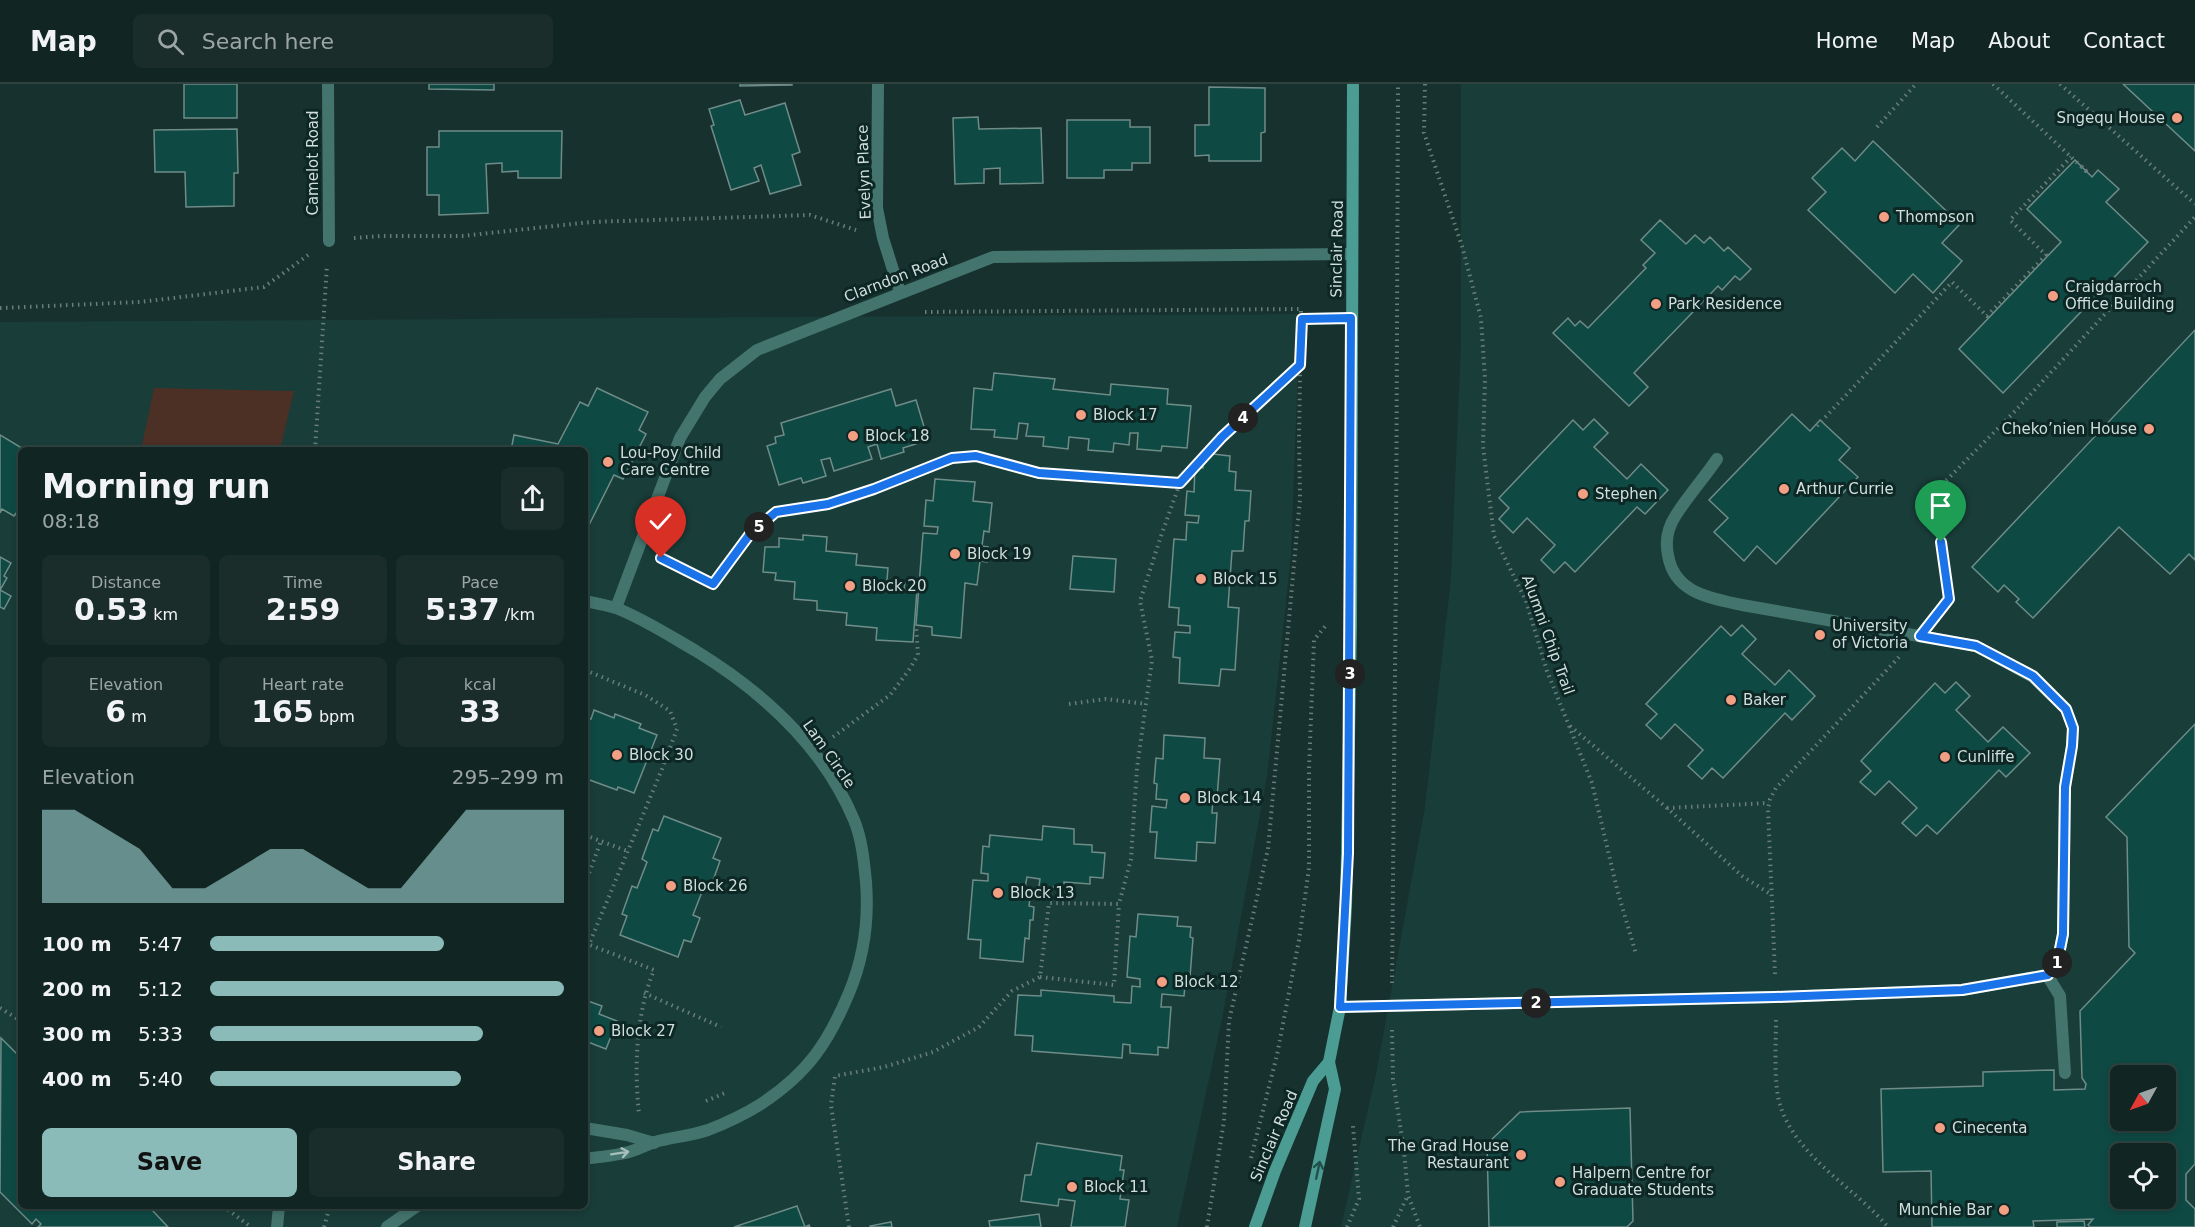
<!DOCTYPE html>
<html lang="en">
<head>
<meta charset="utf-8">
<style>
	body { margin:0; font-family:"DejaVu Sans",sans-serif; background:#1a2d2a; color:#f1f3f6; height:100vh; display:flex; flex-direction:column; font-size:22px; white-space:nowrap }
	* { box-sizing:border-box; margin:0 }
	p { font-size:20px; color:#9ca5a5 }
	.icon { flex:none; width:33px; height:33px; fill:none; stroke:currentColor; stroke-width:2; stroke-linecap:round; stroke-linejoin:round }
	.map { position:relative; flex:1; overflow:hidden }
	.panel { position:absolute; left:18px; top:363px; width:570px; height:762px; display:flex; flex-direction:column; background:#112522; border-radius:9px; box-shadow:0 3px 9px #0003,0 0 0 2px #304240 }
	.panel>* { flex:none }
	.needle { width:39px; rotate:230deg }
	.controls { position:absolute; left:2110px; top:981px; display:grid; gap:12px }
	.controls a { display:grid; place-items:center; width:66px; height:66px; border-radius:9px; background:#112522; box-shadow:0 3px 9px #0003,0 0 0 2px #304240; font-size:30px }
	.pin { position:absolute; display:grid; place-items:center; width:51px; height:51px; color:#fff; margin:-62px -26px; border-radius:50% 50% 50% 0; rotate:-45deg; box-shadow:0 0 6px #0007 }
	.pin .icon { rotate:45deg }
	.km { position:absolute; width:30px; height:30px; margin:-15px; border-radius:50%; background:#222; color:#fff; font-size:16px; line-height:30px; text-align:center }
	.round { display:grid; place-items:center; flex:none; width:63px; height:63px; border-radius:9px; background:#1a2d2a }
	.overview { display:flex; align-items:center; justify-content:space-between; height:102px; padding:0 24px }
	h1 { font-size:33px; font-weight:600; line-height:45px }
	.stats { display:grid; grid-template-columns:repeat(3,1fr); gap:9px; height:102px; padding:6px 24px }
	.stats div { display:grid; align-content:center; border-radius:9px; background:#1a2d2a; text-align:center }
	.stats b { font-size:30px; font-weight:600 }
	.stats small { font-size:16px; font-weight:400 }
	.stats p { font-size:16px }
	.chart { height:168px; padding:12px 24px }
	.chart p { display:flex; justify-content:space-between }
	.chart svg { width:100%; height:108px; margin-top:6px; fill:#8bbbb9; opacity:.7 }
	.button { display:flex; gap:12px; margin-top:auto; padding:12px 24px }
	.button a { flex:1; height:69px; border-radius:9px; background:#8bbbb9; color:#111; font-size:24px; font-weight:600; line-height:69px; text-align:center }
	.button a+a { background:#1a2d2a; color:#f1f3f6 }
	ul { padding:0 24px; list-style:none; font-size:20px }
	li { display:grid; grid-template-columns:96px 72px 1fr; align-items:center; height:45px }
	li i { height:15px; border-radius:8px; background:#8bbbb9 }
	header { display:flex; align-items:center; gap:36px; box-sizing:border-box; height:84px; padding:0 30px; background:#112522; border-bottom:2px solid #304240 }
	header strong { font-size:28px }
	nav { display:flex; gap:33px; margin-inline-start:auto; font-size:21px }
	.search { width:420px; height:54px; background:#1a2d2a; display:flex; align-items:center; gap:15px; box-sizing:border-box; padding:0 21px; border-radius:9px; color:#9ca5a5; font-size:22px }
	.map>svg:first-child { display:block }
	.built { fill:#193d39; fill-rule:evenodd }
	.green { fill:#4c2f25 }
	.building { fill:#0f4944; stroke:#6f8c88; stroke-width:1.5; fill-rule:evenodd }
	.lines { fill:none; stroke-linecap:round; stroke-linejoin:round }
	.path { stroke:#697e7b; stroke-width:4; stroke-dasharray:1.5 4.5; stroke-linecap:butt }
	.service { stroke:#44746e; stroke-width:12 }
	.minor { stroke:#44746e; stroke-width:12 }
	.secondary { stroke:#4b9c93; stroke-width:12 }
	.oneway { stroke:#a6bfbc }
	.oneway2 { stroke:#23504c }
	.route-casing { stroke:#fff; stroke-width:12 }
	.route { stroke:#1a73e8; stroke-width:8 }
	.poi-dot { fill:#f39f84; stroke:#0d2725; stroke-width:2 }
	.labels { text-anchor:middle; stroke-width:6; stroke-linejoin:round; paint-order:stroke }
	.poi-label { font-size:15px; fill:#d0dfdd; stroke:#0d2725; text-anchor:start }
	.street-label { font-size:15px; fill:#d0dfdd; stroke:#0d2725 }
</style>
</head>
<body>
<header>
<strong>Map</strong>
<div class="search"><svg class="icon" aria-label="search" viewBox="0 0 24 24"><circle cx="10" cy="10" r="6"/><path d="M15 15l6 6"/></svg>Search here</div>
<nav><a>Home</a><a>Map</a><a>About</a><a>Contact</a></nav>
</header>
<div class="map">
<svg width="2195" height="1143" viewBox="0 0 2195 1143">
	<rect width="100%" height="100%" fill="#17312e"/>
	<g class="built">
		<path d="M1461,0H2195V1143H1341L1376,990L1425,723L1451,494L1461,259ZM2121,992H2166V1036H2121ZM2121,1070H2166V1114H2121Z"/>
		<path d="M1300,230L1291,471L1267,693L1222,935L1177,1143H0V238ZM21,366H585V1122H21Z"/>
	</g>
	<path class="green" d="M154,304L294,307L280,366H141Z"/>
	<g class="building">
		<rect x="184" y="0" width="53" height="34"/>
		<path d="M429,0H494V6L429,5Z"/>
		<path d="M740,0H792V1L740,2Z"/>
		<path d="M2123,0H2195V67Z"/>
		<path d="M1209,3L1265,4V48L1261,49V77H1209V71L1195,72V41H1209Z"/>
		<path d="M740,16L745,31L785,19L800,68L792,71L801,101L770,110L761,81L754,84L759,97L731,106L711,42L714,41L709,25Z"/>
		<path d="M978,33L979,45L1041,44L1043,99L1000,100V84L984,85V99L955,100L953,34Z"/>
		<path d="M1067,36H1130V43H1150V79H1132V86H1104V94H1067Z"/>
		<path d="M237,45L238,89H234V122L186,123L185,88H155L154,46Z"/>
		<path d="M439,47H562L561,94H518V87L502,88V79L486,80L488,129L439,131V111H427V63H439Z"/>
		<path d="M1873,57L1960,140L1942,159L1962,177L1933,209L1913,190L1895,209L1808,126L1826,108L1812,94L1842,64L1855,77Z"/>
		<path d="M2075,76L2092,93L2098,86L2119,105L2106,118L2148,158L2003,309L1959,265L2061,158L2027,125Z"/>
		<path d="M1660,136L1686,160L1695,151L1704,159L1710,153L1724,167L1728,163L1751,185L1740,196L1735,192L1722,206L1718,202L1634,289L1648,303L1629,322L1553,249L1568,234L1575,242L1580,237L1588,244L1646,184L1643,181L1655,169L1641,156Z"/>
		<path d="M2195,246V476L2189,470L2170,490L2119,443L2033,534L2016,518L2019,515L2004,501L1998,508L1972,483Z"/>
		<path d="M994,289L1055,295L1053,305L1110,311L1111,300L1168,305L1167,320L1191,322L1187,364L1162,362L1161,367L1137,365L1138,349H1130L1129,361L1114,359L1113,368L1088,366L1089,355L1069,353L1068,365L1043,362L1044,353L1026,352L1028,340L1019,339L1017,355L994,353L995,346L971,345L974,304L992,306Z"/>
		<path d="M597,304L648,328L639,346L646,350L623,395L614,391L587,445L585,446V366H511L514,351L558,360L580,318L588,322Z"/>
		<path d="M891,305L896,322L916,316L928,356L903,364L904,368L881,375L877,360L868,363L872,375L834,387L830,374L821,376L826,392L803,399L801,394L779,401L767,362L776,359L775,353L784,351L781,339Z"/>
		<path d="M1792,330L1810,347L1820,336L1850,364L1839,376L1858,393L1776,480L1757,462L1744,477L1714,448L1728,434L1709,416Z"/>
		<path d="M1594,335L1608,349L1594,363L1627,395L1641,380L1668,406L1645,430L1637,423L1575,488L1565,478L1554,489L1541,476L1555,461L1527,434L1513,449L1499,435L1509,424L1499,414L1573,336L1583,346Z"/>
		<path d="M0,351L25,366H21V430L17,428L14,432L2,425L0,429Z"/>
		<path d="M1204,369L1230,372L1229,387L1236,388L1235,406L1251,407L1249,437H1245L1243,467H1232L1228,523L1239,524L1235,586L1221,585L1219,602L1179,599L1180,574L1173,573L1175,548L1190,549V542L1178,541L1179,524L1169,523L1174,455L1186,456L1187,438L1198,439L1199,432L1185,431L1187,407L1194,408L1195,383L1203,384Z"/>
		<path d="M935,395L975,398L973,417L992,419L989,448L984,447L982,462L988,463L987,478L980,477L977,501L965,499L961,554L932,551V543L916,541L923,449L937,450L938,443L924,442L926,416L933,417Z"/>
		<path d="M803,451L827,453L826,467L857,470L856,481L888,484L887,496L905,498L904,505L917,506L913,558L876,556L877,544L846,541L847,529L817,526V517L794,515L795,498L775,496L776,489L763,488L765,463H779V454L803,456Z"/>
		<path d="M1073,472L1116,475L1114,508L1070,505Z"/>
		<path d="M0,473L11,479L4,492L7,494L0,506L11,512L4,525L0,523Z"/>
		<path d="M1742,541L1756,555L1742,570L1775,601L1789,586L1815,612L1792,636L1785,629L1723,694L1712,684L1702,695L1688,682L1703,666L1675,640L1661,655L1646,641L1657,630L1646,620L1721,542L1731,552Z"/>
		<path d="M1956,598L1970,612L1956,626L1988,658L2003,643L2030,669L2006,693L1999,686L1937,750L1927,741L1916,752L1902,739L1917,724L1889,697L1875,711L1860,698L1871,687L1861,677L1935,599L1945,609Z"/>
		<path d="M594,626L614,634L615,630L641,640L639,644L657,651L634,709L618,703L617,706L587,695L589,692L585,690V633L591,635Z"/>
		<path d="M2195,640V1080L2186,1090V1116L2195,1125V1143H2090L2088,1141L2093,1135L2033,1137L2034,1143H1932L1931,1087L1883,1088L1881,1005L1983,1002V988L2054,986V1006L2085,1005L2086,1000L2082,994L2080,927L2135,869L2129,863L2127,753L2106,733ZM2121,992H2166V1036H2121ZM2121,1070H2166V1114H2121Z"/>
		<path d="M1164,651L1205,654L1204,674L1220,675L1217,714H1213L1212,729H1217L1215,759L1197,758L1196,777L1155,774L1157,748H1150L1152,722L1166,724L1167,716L1156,715L1157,700L1154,699L1156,674L1163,675Z"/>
		<path d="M664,732L721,754L713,774L720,777L711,802L705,800L693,831L700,834L691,858L684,856L678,873L620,851L627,832L622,830L632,802L637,804L647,778L642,775L653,745L658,747Z"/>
		<path d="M1043,742L1074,745V760L1092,761V768L1105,769L1103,794L1090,793V800L1064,798V804L1039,802L1040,795L1027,793L1023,814H1030L1029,822L1034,823L1033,836H1030L1029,855L1025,854L1023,878L980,874L981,856L968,855L973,796L988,797V790L981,789L983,762L989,763L990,751L1042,756Z"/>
		<path d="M1138,830L1178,833L1177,842L1191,843L1190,853L1193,854L1190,893L1186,892L1184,912L1162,910L1161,923H1171L1168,964L1158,963V971L1130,969V961L1123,960L1122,974L1032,967L1033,952L1015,951L1018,911L1041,912V906L1114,912V918L1131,919L1132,902L1140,903V895L1127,893L1130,852L1136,853Z"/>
		<path d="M585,916L602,922L599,930L617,937L606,965L588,958L585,966Z"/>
		<path d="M1,954L21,974V1122H154L156,1124L153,1127L168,1143H38L41,1140L36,1135L32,1140L0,1108Z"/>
		<path d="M1630,1024L1633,1137L1627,1143H1489L1487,1060L1520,1028Z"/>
		<path d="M1037,1059L1122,1072L1120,1086H1124L1120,1115L1129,1116L1125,1143H1071L1075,1117L1059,1115L1058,1122L1021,1117L1025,1091H1031Z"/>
		<path d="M797,1122L805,1143L809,1141L810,1143H734Z"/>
		<path d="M1039,1130L1041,1143H990L989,1137Z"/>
		<path d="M2084,1137L2085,1143H2057V1138Z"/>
		<path d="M891,1138L892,1143H870V1142Z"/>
	</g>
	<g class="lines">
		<g class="path">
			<path d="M1425,0L1424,49L1462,162L1481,234L1485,295L1483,362L1494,452L1526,517L1547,587L1592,699L1617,805L1636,870"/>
			<path d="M1993,0L2086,87L2082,83"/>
			<path d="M2060,0L2195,120"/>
			<path d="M1877,43L1916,0"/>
			<path d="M354,154L380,152H462L591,138L810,131L856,146"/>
			<path d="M0,224L140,218L264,203L311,169"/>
			<path d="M925,228L1301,225V235"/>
			<path d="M1817,342L1952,198L1987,232L2046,171L2010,136L2071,73"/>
			<path d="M315,366L327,181"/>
			<path d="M660,473L713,500L750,451L776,428L828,420L874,405L953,374L976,372L1039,389L1180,399"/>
			<path d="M1936,532L1949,515L1941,458L1921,422L2016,326L2195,133"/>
			<path d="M585,586L645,611L670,627L677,645L662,685L585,870"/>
			<path d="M1069,620L1106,615L1146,620"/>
			<path d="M1570,642L1667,724L1742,792L1772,811"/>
			<path d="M833,653L890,611L909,586L918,571L916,541"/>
			<path d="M1667,724L1769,719"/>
			<path d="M585,751L627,767"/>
			<path d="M585,800L601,757"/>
			<path d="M585,859L654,886C636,930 634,982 639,1030"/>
			<path d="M1775,890L1768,725L1770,715L1776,704L1899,573"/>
			<path d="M1040,893L1114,901L1119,820"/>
			<path d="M1392,899L1396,485L1398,0"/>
			<path d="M644,909L721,943"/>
			<path d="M0,924L21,937"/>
			<path d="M1776,936C1776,960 1773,1002 1781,1024C1799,1075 1854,1103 1888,1143"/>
			<path d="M1392,946L1393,995L1404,1067L1408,1111L1420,1143"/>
			<path d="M706,1017L725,1009"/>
			<path d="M1251,1074L1277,971L1299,856L1309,784V685L1314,556L1327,540"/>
			<path d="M223,1122L251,1143"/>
			<path d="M324,1143L330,1122"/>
			<path d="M849,1143L831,1021L835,992L884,983L933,968L979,943L1012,907L1040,893L1049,819L1119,820L1131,775L1137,684L1152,576L1140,517L1161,452L1180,399L1222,353L1300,281"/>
			<path d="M1207,1143L1224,1037L1229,937L1268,765L1300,415L1299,354L1301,235H1327"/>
			<path d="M1347,1143L1359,1115L1353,1042"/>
			<path d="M1393,1143L1408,1111"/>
		</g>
		<g class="service">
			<path d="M2047,891L2060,912L2065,989"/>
			<path d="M1340,923L1775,913L1962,906L2047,891L2057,880L2063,850L2065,703L2072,662L2073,644L2066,625L2033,593L1976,562L1742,521C1710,514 1674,509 1668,471C1665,457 1668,443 1676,431C1688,412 1704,394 1717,375"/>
		</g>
		<g class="minor">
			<path d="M328,0L329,157"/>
			<path d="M878,0L877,124L883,154L900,208"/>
			<path d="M585,517C595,519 606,521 616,524C644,535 670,552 696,567C763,608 823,662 854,736C862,755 864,778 866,798C869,836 864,873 849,909C828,959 808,989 761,1020C745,1030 726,1039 708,1046C691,1052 672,1053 655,1058C645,1061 636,1067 625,1069C612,1072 598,1073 585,1075"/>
			<path d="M616,524L680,354L705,313L720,295L757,266L993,173L1352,170"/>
			<path d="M585,1044L627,1051L654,1059"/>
			<path d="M277,1143L279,1122"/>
			<path d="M387,1143L417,1122"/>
		</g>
		<g class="secondary">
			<path d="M1255,1143L1275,1087L1313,997L1329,978"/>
			<path d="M1305,1143L1335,1005L1329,978L1340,923L1346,823L1351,541L1353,0"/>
		</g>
	</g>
	<defs><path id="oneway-shaft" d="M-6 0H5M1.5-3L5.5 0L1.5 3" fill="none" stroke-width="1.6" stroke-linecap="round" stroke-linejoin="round" transform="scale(1.5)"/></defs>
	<use class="oneway" href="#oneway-shaft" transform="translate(620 1069) rotate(-9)"/>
	<use class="oneway2" href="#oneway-shaft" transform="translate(1318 1086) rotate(-78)"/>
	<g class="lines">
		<g class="route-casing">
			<path id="route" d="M661,474L713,500L750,450L776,428L828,420L874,405L952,374L976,372L1039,389L1180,399L1222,353L1300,281L1302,235L1351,234L1348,769L1340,923L1775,913L1962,906L2048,891L2057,880L2063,850L2065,703L2072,662L2073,644L2066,625L2033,592L1976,562L1920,552L1949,515L1941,458"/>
		</g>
		<use href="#route" class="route"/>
	</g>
	<g class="poi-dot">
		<circle cx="2177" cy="34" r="6"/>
		<circle cx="1884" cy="133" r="6"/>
		<circle cx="2053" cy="212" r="6"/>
		<circle cx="1656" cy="220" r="6"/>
		<circle cx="1081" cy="331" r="6"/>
		<circle cx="2149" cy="345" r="6"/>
		<circle cx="853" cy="352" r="6"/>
		<circle cx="608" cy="378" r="6"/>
		<circle cx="1784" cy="405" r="6"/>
		<circle cx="1583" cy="410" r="6"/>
		<circle cx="955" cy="470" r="6"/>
		<circle cx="1201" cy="495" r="6"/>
		<circle cx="850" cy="502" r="6"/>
		<circle cx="1820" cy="551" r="6"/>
		<circle cx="1731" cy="616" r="6"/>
		<circle cx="617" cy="671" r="6"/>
		<circle cx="1945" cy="673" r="6"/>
		<circle cx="1185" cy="714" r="6"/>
		<circle cx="671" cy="802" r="6"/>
		<circle cx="998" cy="809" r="6"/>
		<circle cx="1162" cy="898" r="6"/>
		<circle cx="599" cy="947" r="6"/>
		<circle cx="1940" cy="1044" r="6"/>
		<circle cx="1521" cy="1071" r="6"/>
		<circle cx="1560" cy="1098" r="6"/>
		<circle cx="1072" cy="1103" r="6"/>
		<circle cx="2004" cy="1126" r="6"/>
	</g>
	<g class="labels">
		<g class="poi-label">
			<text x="2165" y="39" text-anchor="end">Sngequ House</text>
			<text x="1896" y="138">Thompson</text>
			<text x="2065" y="208">Craigdarroch<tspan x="2065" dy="17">Office Building</tspan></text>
			<text x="1668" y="225">Park Residence</text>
			<text x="1093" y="336">Block 17</text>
			<text x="2137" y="350" text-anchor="end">Cheko’nien House</text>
			<text x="865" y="357">Block 18</text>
			<text x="620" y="374">Lou-Poy Child<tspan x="620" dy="17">Care Centre</tspan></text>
			<text x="1796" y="410">Arthur Currie</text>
			<text x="1595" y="415">Stephen</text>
			<text x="967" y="475">Block 19</text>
			<text x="1213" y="500">Block 15</text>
			<text x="862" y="507">Block 20</text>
			<text x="1832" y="547">University<tspan x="1832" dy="17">of Victoria</tspan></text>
			<text x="1743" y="621">Baker</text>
			<text x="629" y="676">Block 30</text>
			<text x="1957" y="678">Cunliffe</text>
			<text x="1197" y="719">Block 14</text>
			<text x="683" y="807">Block 26</text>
			<text x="1010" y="814">Block 13</text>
			<text x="1174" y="903">Block 12</text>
			<text x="611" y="952">Block 27</text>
			<text x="1952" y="1049">Cinecenta</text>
			<text x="1509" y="1067" text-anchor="end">The Grad House<tspan x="1509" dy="17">Restaurant</tspan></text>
			<text x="1572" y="1094">Halpern Centre for<tspan x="1572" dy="17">Graduate Students</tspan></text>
			<text x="1084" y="1108">Block 11</text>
			<text x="1992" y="1131" text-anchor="end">Munchie Bar</text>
		</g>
		<g class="street-label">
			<text transform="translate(313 79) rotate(-90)" y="5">Camelot Road</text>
			<text transform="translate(864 88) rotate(-92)" y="5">Evelyn Place</text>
			<text transform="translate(1337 165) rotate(-89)" y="5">Sinclair Road</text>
			<text transform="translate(896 194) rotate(-21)" y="5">Clarndon Road</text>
			<text transform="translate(1548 551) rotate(70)" y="5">Alumni Chip Trail</text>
			<text transform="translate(829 670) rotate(55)" y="5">Lam Circle</text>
			<text transform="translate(1274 1052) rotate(-67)" y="5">Sinclair Road</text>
		</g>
	</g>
</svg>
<div class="controls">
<a><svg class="needle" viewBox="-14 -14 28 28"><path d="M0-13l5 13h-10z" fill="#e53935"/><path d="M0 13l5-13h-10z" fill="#9ca5a5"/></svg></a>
<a><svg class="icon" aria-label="locate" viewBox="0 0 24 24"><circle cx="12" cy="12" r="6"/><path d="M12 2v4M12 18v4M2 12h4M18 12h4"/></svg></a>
</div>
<div class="pin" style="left:1941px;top:458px;background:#1e9e55"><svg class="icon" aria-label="arrive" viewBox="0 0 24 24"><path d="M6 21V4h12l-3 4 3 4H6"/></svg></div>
<div class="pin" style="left:661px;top:474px;background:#d93025"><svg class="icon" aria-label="check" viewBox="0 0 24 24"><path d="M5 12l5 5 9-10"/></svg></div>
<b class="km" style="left:2057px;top:879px">1</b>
<b class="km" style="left:1536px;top:919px">2</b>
<b class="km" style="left:1350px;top:590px">3</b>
<b class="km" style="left:1243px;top:334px">4</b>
<b class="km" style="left:759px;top:443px">5</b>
<section class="panel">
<div class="overview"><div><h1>Morning run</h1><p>08:18</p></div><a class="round"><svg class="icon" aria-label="share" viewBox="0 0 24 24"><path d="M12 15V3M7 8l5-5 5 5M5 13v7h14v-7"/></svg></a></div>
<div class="stats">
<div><p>Distance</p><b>0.53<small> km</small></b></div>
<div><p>Time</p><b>2:59</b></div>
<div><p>Pace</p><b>5:37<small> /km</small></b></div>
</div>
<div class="stats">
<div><p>Elevation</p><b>6<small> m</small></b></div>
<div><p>Heart rate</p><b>165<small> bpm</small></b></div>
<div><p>kcal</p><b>33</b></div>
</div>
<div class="chart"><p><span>Elevation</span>295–299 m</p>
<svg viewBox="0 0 160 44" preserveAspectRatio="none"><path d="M0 44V6L10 6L20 14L30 22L40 38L50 38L60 30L70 22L80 22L90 30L100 38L110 38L120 22L130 6L140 6L150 6L160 6V44z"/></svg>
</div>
<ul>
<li><b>100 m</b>5:47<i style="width:66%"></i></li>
<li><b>200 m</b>5:12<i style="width:100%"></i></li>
<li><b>300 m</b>5:33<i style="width:77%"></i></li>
<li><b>400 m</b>5:40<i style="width:71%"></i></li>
</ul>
<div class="button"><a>Save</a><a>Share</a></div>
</section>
</div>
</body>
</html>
